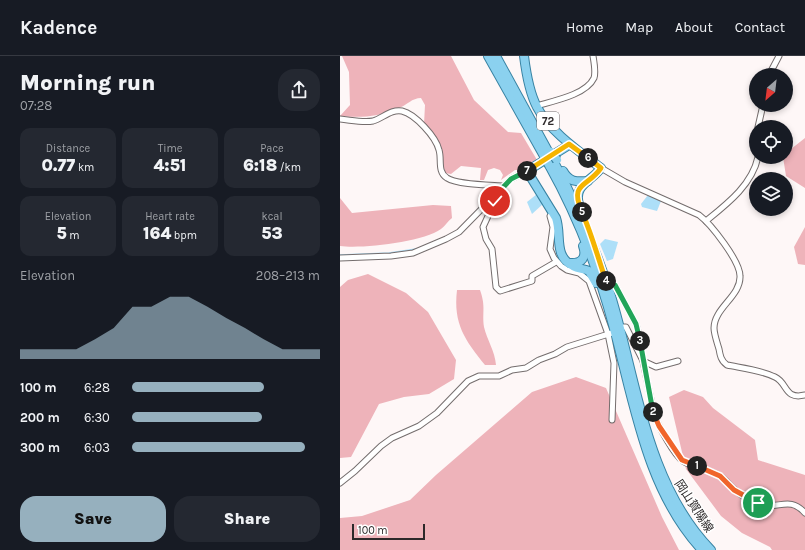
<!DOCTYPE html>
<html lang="en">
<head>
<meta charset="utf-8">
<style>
	body { margin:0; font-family:Karla,"Noto Sans JP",sans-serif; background:#242831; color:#f1f3f6; height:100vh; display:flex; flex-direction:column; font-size:15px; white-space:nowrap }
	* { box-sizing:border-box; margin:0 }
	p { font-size:13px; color:#9ea1a6 }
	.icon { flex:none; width:22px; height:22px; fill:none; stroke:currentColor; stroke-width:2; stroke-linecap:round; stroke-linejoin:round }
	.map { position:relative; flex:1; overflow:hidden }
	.sheet { display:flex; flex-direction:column; background:#171b24; width:340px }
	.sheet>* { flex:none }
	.needle { width:26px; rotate:208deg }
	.fabs { position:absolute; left:409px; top:12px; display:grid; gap:8px }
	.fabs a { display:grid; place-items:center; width:44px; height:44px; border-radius:50%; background:#171b24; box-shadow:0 2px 6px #0003; font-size:20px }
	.scale { position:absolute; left:12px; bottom:10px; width:73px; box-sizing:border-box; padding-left:4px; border:2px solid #2d292a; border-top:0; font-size:11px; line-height:14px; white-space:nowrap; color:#2d292a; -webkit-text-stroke:3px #fff; paint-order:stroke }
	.pin { position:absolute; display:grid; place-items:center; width:34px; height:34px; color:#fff; margin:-17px; border:2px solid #fff; border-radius:50%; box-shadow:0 1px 4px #0007 }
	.km { position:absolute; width:20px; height:20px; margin:-10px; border-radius:50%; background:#222; color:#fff; font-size:11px; line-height:20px; text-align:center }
	.round { display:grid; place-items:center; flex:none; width:42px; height:42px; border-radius:16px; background:#242831 }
	.headline { display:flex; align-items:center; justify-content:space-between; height:68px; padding:0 20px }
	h1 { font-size:22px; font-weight:800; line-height:30px }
	.figures { display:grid; grid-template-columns:repeat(3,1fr); gap:6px; height:68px; padding:4px 20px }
	.figures div { display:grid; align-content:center; border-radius:10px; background:#242831; text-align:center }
	.figures b { font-size:17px; font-weight:800 }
	.figures small { font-size:11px; font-weight:400 }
	.figures p { font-size:11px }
	.chart { height:112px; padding:8px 20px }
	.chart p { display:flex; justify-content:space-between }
	.chart svg { width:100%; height:72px; margin-top:4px; fill:#96b0be; opacity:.7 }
	.button { display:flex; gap:8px; margin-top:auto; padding:8px 20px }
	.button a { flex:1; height:46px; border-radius:16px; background:#96b0be; color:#111; font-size:16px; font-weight:800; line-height:46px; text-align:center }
	.button a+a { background:#242831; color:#f1f3f6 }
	ul { padding:0 20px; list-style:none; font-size:13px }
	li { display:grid; grid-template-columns:64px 48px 1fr; align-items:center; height:30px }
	li i { height:10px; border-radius:5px; background:#96b0be }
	header { display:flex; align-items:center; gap:24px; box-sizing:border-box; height:56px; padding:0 20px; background:#171b24; border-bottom:1px solid #363941 }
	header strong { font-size:19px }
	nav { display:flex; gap:22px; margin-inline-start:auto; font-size:14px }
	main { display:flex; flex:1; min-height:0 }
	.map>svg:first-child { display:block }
	.green { fill:#eeb3ba }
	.water { fill:#addff8 }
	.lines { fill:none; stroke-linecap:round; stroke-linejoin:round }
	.stream { stroke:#addff8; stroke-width:1.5 }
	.minor-casing { stroke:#746d6d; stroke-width:7 }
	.primary-casing { stroke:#3883a3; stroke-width:10 }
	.minor { stroke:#fff; stroke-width:5 }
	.primary { stroke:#8bd1ef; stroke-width:8 }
	.primary-bridge-casing { stroke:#3883a3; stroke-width:10; stroke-linecap:butt }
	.primary-bridge { stroke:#8bd1ef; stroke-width:8 }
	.split-1-casing { stroke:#fff; stroke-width:8 }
	.split-2-casing { stroke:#fff; stroke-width:8 }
	.split-3-casing { stroke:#fff; stroke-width:8 }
	.split-4-casing { stroke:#fff; stroke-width:8 }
	.split-5-casing { stroke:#fff; stroke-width:8 }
	.split-6-casing { stroke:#fff; stroke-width:8 }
	.split-7-casing { stroke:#fff; stroke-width:8 }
	.split-8-casing { stroke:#fff; stroke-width:8 }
	.split-1 { stroke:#f0652b; stroke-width:5 }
	.split-2 { stroke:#f0652b; stroke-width:5 }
	.split-3 { stroke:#22a559; stroke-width:5 }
	.split-4 { stroke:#22a559; stroke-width:5 }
	.split-5 { stroke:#f5b400; stroke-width:5 }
	.split-6 { stroke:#f5b400; stroke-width:5 }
	.split-7 { stroke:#f5b400; stroke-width:5 }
	.split-8 { stroke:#22a559; stroke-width:5 }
	.labels { text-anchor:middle; stroke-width:3; stroke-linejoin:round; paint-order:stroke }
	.shield { fill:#fff; stroke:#6c696a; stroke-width:1 }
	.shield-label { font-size:11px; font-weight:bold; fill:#2d292a }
	.street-label { font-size:12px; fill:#2d292a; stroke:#fff }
</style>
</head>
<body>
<header>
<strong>Kadence</strong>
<nav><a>Home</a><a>Map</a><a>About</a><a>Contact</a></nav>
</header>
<main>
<section class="sheet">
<div class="headline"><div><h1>Morning run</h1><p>07:28</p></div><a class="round"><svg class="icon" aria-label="share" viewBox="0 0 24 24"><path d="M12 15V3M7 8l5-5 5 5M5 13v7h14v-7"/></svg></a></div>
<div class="figures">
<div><p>Distance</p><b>0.77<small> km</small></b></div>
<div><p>Time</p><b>4:51</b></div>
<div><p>Pace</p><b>6:18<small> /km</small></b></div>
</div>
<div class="figures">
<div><p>Elevation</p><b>5<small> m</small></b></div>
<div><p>Heart rate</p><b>164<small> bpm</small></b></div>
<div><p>kcal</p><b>53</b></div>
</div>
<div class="chart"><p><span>Elevation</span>208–213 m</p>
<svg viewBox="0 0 160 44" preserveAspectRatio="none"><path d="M0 44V38L10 38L20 38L30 38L40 32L50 25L60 12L70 12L80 6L90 6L100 12L110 19L120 25L130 32L140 38L150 38L160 38V44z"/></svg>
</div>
<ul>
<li><b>100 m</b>6:28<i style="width:70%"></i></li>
<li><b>200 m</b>6:30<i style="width:69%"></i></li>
<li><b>300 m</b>6:03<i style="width:92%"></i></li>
</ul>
<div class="button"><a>Save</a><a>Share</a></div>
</section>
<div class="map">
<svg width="465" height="494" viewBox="0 0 465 494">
	<rect width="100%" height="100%" fill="#fef7f7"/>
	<g class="green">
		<path d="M2,0H111L134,44L168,76L181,77L197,104L180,114H175L161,124L163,119L160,114L154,112L148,114L144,124H140L141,112L121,110L111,118L105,117C100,90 104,90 84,68L85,49L81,42C72,42 67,49 59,52C37,61 22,62 0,60L10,49L9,16Z"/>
		<path d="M465,82V132L446,120L443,101H446V97Z"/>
		<path d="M0,142L12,157L93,149L111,150L112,162C108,165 105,170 101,173C83,186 22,193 0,190Z"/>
		<path d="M465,171V209L458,208L454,191Z"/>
		<path d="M28,218L66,237L88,256L116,304L114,323L89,338L64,341L39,348L11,401L0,402V231L8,224Z"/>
		<path d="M117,234H140C146,251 142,256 144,271C147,284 155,295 156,309H145C125,284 113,268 117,234Z"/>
		<path d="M236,321L266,332L322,461L339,494H0V462L22,460L70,444L96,419L192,336Z"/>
		<path d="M344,334L363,341L373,352L415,384L418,404L465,419V494H432L430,491L402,477L381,460L346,413L329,341Z"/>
	</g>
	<g class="water">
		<path d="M197,138L203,148L192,158L187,146Z"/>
		<path d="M308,139L321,145L317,155L302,151L301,148Z"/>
		<path d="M265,183L278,186L273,203L267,205L260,188Z"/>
	</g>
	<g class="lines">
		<path class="stream" d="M0,199L49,197L76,193"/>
		<g class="minor-casing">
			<g id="minor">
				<path d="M429,19L439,0"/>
				<path d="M196,50C213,45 246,39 254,22C256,16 254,6 253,0"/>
				<path d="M0,63C11,64 23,67 33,65C43,62 51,53 62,55C75,58 96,81 99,94C102,103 97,116 107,122C118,129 150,129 164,130"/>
				<path d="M418,71L423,49"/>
				<path d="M261,112L285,126L359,159C371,168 400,205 400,220C401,240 374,252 374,272C374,278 377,286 379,293C380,299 381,305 387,309C402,312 421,314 435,321C448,327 444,344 465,339"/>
				<path d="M154,141L155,145L143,171L146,183L152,193L156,231L160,235L192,225V220L216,206"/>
				<path d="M213,156L210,160L213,171L210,193L214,202L221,210L227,214L239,217L249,225L268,278L274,307L272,364"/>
				<path d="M366,165C387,148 412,129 418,101"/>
				<path d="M0,202L51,200L73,197L106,183L119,176L171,123L187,115"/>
				<path d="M266,226L275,229L296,268L299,279L303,305L314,358C318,369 334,399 343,405C354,412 368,413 380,420C386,424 390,430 395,434C402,440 414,447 422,449C439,453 450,440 465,457"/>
				<path d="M280,271H286L303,305L316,311L338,305"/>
				<path d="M0,427L15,415L41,390L52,382L79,370L97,357L128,325L139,320H159L172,314L186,312L199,304L215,298L227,291L275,276"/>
			</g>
		</g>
		<g class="primary-casing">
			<g id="primary">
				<path d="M148,0L204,100"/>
				<path d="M156,0L209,97"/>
				<path d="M184,0C186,16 189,36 197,51C209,75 240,96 261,112C252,125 233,129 239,148"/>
				<path d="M229,89L187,115L216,162C222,179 213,200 233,210C238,213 244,213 249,215L256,227"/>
				<path d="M214,106C237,149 256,193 271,240C297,325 306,427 371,494"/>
				<path d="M209,109C237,159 258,213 273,269C294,345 306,434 362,494"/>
				<path d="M223,115C229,126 236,126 248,125"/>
				<path d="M230,207C242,208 247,201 243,190"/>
			</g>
		</g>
		<use href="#minor" class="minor"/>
		<use href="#primary" class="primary"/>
		<g class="primary-bridge-casing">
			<g id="primary-bridge">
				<path d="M211,96L217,104"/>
				<path d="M204,100L209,109"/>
			</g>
		</g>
		<use href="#primary-bridge" class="primary-bridge"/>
	</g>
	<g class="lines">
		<g class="split-1-casing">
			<path id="split-1" d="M357,410L380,420L394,434L418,447"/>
		</g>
		<g class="split-2-casing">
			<path id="split-2" d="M313,356L319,370L342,404L357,410"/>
		</g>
		<g class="split-3-casing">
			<path id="split-3" d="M300,285L313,356"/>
		</g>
		<g class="split-4-casing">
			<path id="split-4" d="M266,225L275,229L296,268L300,285"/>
		</g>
		<g class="split-5-casing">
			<path id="split-5" d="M242,156C252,179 258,202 266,225"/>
		</g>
		<g class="split-6-casing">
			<path id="split-6" d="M242,156C229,126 247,132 261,112L248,102"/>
		</g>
		<g class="split-7-casing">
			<path id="split-7" d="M187,115L229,88L248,102"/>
		</g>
		<g class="split-8-casing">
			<path id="split-8" d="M155,145L154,141L171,123L187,115"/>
		</g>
		<use href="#split-1" class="split-1"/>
		<use href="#split-2" class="split-2"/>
		<use href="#split-3" class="split-3"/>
		<use href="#split-4" class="split-4"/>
		<use href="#split-5" class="split-5"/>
		<use href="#split-6" class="split-6"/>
		<use href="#split-7" class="split-7"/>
		<use href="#split-8" class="split-8"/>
	</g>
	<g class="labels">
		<rect class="shield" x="197" y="56" width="22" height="18" rx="3"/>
		<g class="shield-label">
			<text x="208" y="69">72</text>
		</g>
		<g class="street-label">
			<text transform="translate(354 450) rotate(57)" y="4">岡山賀陽線</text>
		</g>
	</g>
</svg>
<div class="fabs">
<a><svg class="needle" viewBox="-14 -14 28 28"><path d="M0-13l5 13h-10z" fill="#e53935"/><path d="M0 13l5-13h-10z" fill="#9ea1a6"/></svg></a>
<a><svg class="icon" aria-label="locate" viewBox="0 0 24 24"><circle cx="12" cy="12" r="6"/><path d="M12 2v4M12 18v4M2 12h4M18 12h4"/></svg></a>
<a><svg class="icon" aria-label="layers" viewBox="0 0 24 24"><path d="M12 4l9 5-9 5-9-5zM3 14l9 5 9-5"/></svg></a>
</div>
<div class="scale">100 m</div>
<div class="pin" style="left:418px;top:447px;background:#1e9e55"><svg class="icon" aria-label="arrive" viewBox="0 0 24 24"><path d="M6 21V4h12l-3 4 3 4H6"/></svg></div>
<div class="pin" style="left:155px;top:145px;background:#d93025"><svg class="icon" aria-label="check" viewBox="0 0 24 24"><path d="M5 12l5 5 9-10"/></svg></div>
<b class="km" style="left:357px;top:410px">1</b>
<b class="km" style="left:313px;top:356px">2</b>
<b class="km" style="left:300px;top:285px">3</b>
<b class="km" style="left:266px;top:225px">4</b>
<b class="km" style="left:242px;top:156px">5</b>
<b class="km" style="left:248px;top:102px">6</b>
<b class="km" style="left:187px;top:115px">7</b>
</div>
</main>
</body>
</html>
